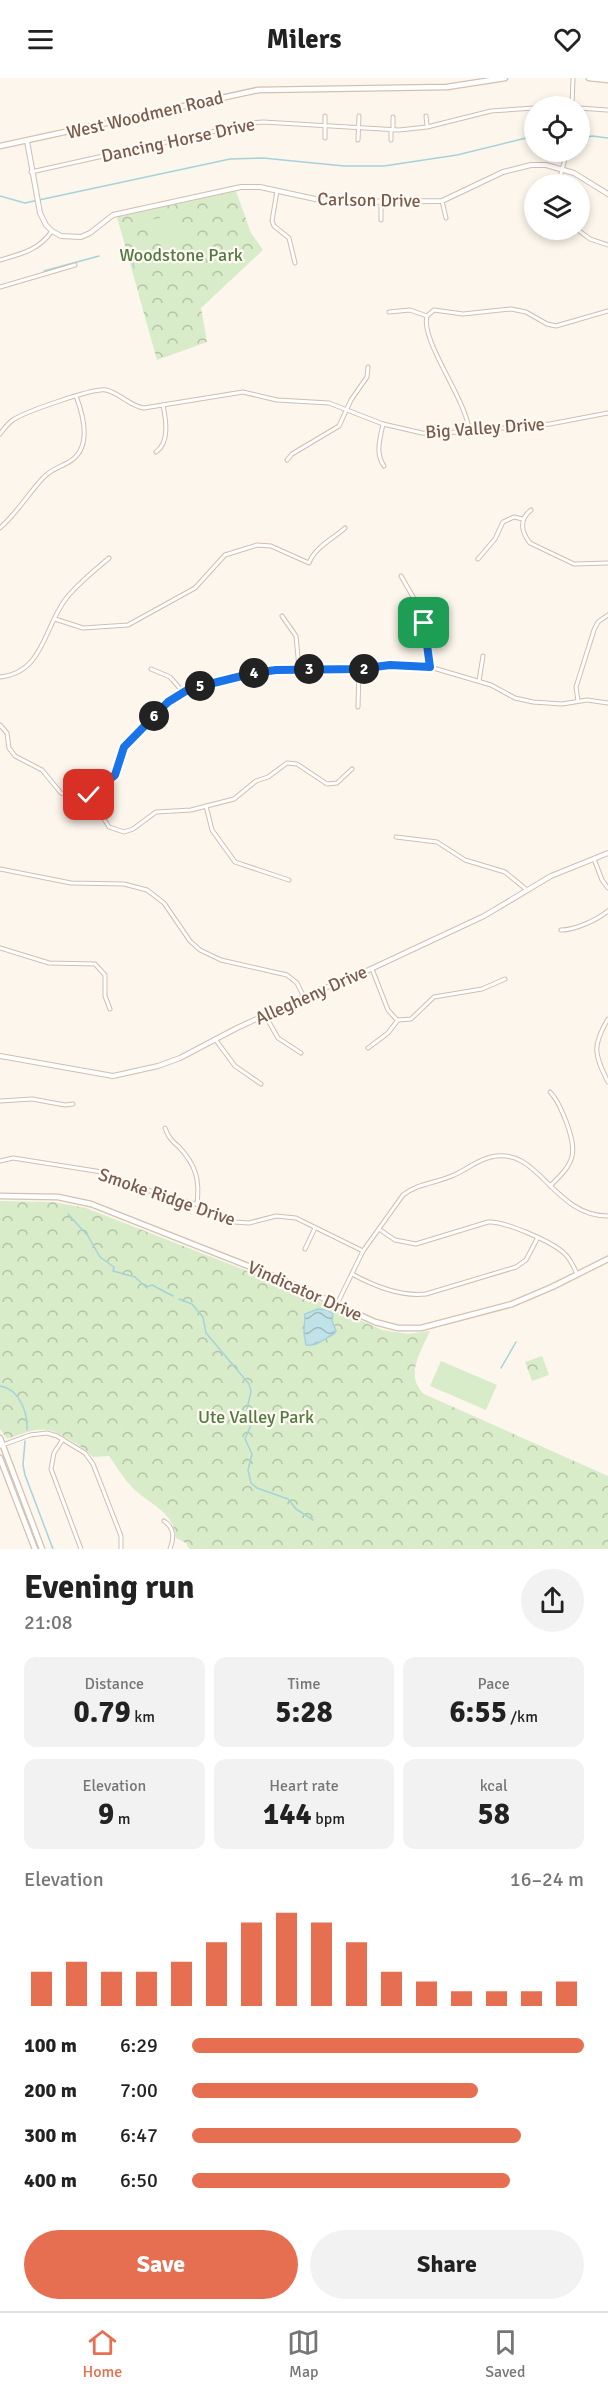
<!DOCTYPE html>
<html lang="en">
<head>
<meta charset="utf-8">
<style>
	body { margin:0; font-family:Signika,sans-serif; background:#f2f2f2; color:#222; height:100vh; display:flex; flex-direction:column; font-size:22px; white-space:nowrap }
	* { box-sizing:border-box; margin:0 }
	p { font-size:20px; color:#767676 }
	.icon { flex:none; width:33px; height:33px; fill:none; stroke:currentColor; stroke-width:2; stroke-linecap:round; stroke-linejoin:round }
	.map { position:relative; height:1471px; overflow:hidden }
	.sheet { display:flex; flex-direction:column; background:#fff; flex:1 }
	.sheet>* { flex:none }
	.fabs { position:absolute; left:524px; top:18px; display:grid; gap:12px }
	.fabs a { display:grid; place-items:center; width:66px; height:66px; border-radius:50%; background:#fff; box-shadow:0 3px 9px #0003; font-size:30px }
	.pin { position:absolute; display:grid; place-items:center; width:51px; height:51px; color:#fff; margin:-26px; border-radius:12px; box-shadow:0 3px 9px #0006 }
	.km { position:absolute; width:30px; height:30px; margin:-15px; border-radius:50%; background:#222; color:#fff; font-size:16px; line-height:30px; text-align:center }
	.round { display:grid; place-items:center; flex:none; width:63px; height:63px; border-radius:32px; background:#f2f2f2 }
	.overview { display:flex; align-items:center; justify-content:space-between; height:102px; padding:0 24px }
	h1 { font-size:33px; font-weight:700; line-height:45px }
	.metrics { display:grid; grid-template-columns:repeat(3,1fr); gap:9px; height:102px; padding:6px 24px }
	.metrics div { display:grid; align-content:center; border-radius:12px; background:#f2f2f2; text-align:center }
	.metrics b { font-size:30px; font-weight:700 }
	.metrics small { font-size:16px; font-weight:400 }
	.metrics p { font-size:16px }
	.chart { height:168px; padding:12px 24px }
	.chart p { display:flex; justify-content:space-between }
	.chart svg { width:100%; height:108px; margin-top:6px; stroke:#e76f51; stroke-width:6 }
	.primary-button { display:flex; gap:12px; margin-top:auto; padding:12px 24px }
	.primary-button a { flex:1; height:69px; border-radius:36px; background:#e76f51; color:#fff; font-size:24px; font-weight:700; line-height:69px; text-align:center }
	.primary-button a+a { background:#f2f2f2; color:#222 }
	ul { padding:0 24px; list-style:none; font-size:20px }
	li { display:grid; grid-template-columns:96px 72px 1fr; align-items:center; height:45px }
	li i { height:15px; border-radius:8px; background:#e76f51 }
	header { display:flex; justify-content:space-between; align-items:center; height:78px; padding:0 24px; background:#fff; font-size:27px; font-weight:700 }
	.tabs { display:flex; justify-content:space-around; align-items:center; height:84px; border-top:2px solid #e0e0e0; background:#fff; font-size:16px; color:#767676 }
	.tabs a { display:grid; justify-items:center; gap:3px }
	.tabs .current { color:#e76f51 }
	.map>svg:first-child { display:block }
	.park { fill:url(#park-crowns) }
	.garden { fill:#d8ecc9 }
	.water { fill:url(#water-waves); stroke:#a5d3da; stroke-width:1.5 }
	.lines { fill:none; stroke-linecap:round; stroke-linejoin:round }
	.stream { stroke:#a5d3da; stroke-width:1.5 }
	.minor-casing { stroke:#d1beb0; stroke-width:5 }
	.tertiary-casing { stroke:#d1beb0; stroke-width:6 }
	.secondary-casing { stroke:#d6c0b0; stroke-width:7 }
	.minor { stroke:#fff; stroke-width:3 }
	.tertiary { stroke:#fff; stroke-width:4 }
	.secondary { stroke:#fff; stroke-width:4.5 }
	.route-casing { stroke:#fff; stroke-width:12 }
	.route { stroke:#1a73e8; stroke-width:8 }
	.labels { text-anchor:middle; stroke-width:4.5; stroke-linejoin:round; paint-order:stroke }
	.street-label { font-size:18px; fill:#7a5c4d; stroke:#fffaf3 }
	.park-label { font-size:18px; fill:#537a41; stroke:#fffaf3 }
</style>
</head>
<body>
<header><svg class="icon" aria-label="menu" viewBox="0 0 24 24"><path d="M4 6h16M4 12h16M4 18h16"/></svg>Milers<svg class="icon" aria-label="heart" viewBox="0 0 24 24"><path d="M12 20l-8-8c-3-5 5-10 8-4 3-6 11-1 8 4z"/></svg></header>
<div class="map">
<svg width="608" height="1471" viewBox="0 0 608 1471">
	<defs>
		<pattern id="park-crowns" width="20" height="18" patternUnits="userSpaceOnUse" patternTransform="scale(1.5)"><rect width="20" height="18" fill="#d8ecc9"/><path d="M2 6a3 3 0 1 1 6 0M12 15a3 3 0 1 1 6 0" fill="none" stroke="#b4c2a5"/></pattern>
		<pattern id="water-waves" width="16" height="10" patternUnits="userSpaceOnUse" patternTransform="scale(1.5)"><rect width="16" height="10" fill="#bfe3e8"/><path d="M0 5q4-4 8 0t8 0" fill="none" stroke="#a0bbbe"/></pattern>
	</defs>
	<rect width="100%" height="100%" fill="#fdf6ec"/>
	<g class="park">
		<path d="M236,113L251,155L263,172L201,230L207,264L157,282L117,139Z"/>
		<path d="M0,1123L53,1124L86,1130L278,1205L382,1252L408,1256L430,1253C421,1274 404,1297 424,1316L608,1398V1471H189L186,1465L176,1460C174,1434 151,1427 135,1412C125,1403 117,1389 109,1378L93,1379C86,1372 79,1367 70,1362C43,1345 35,1352 7,1361L0,1351Z"/>
		<path d="M542,1278L549,1297L532,1303L525,1284Z"/>
	</g>
	<g class="garden">
		<path d="M177,137L179,138V167C162,177 149,157 149,142Z"/>
		<path d="M441,1283L497,1307L486,1332L430,1308Z"/>
	</g>
	<path class="water" d="M318,1231L327,1232L333,1236L332,1243L336,1253L334,1256C325,1260 316,1269 306,1267L304,1255L305,1236Z"/>
	<g class="lines">
		<g class="stream">
			<path d="M579,61L592,58L608,60"/>
			<path d="M0,118L25,125L230,81L263,80L344,88H384L457,77L534,58"/>
			<path d="M130,172L134,190"/>
			<path d="M44,193L99,178"/>
			<path d="M68,1136L88,1158L100,1179L114,1189L113,1193L135,1199L146,1209L152,1207L173,1218"/>
			<path d="M179,1221L192,1226L203,1239L206,1255L249,1306L251,1313L247,1331L251,1347L245,1361L252,1376L248,1392L251,1405L257,1410L288,1421L296,1431L313,1442"/>
			<path d="M501,1290L516,1264"/>
			<path d="M0,1308C19,1311 28,1334 27,1352"/>
			<path d="M25,1363L23,1387L25,1397L53,1471"/>
		</g>
		<g class="minor-casing">
			<g id="minor">
				<path d="M572,28L573,0"/>
				<path d="M579,30L607,32"/>
				<path d="M426,38L427,48"/>
				<path d="M391,52V62"/>
				<path d="M393,52V39"/>
				<path d="M325,60V38"/>
				<path d="M358,62L359,38"/>
				<path d="M31,94L252,45L263,44L399,52L427,49L491,33L534,30"/>
				<path d="M558,106L567,74"/>
				<path d="M277,113L272,143L274,148L289,160L295,185"/>
				<path d="M442,123L446,140"/>
				<path d="M381,124V142"/>
				<path d="M578,152L590,161L608,167"/>
				<path d="M0,182C21,176 39,172 52,153"/>
				<path d="M0,209L75,187"/>
				<path d="M389,234L410,232L427,238L434,232L463,236L511,231L526,234L547,246L556,248L608,233"/>
				<path d="M427,238C420,262 466,321 469,352"/>
				<path d="M383,346C380,361 375,375 384,388"/>
				<path d="M0,356C4,351 8,345 13,342C24,334 93,310 106,312C120,315 129,328 144,330L243,314L277,322L329,325L383,346L422,355L433,356L550,346L608,335"/>
				<path d="M156,374C170,364 166,342 163,327"/>
				<path d="M287,382L292,376L339,348L351,322L367,299L368,289"/>
				<path d="M531,432C519,441 521,454 530,465L574,486L608,485"/>
				<path d="M0,450C17,435 28,416 43,400C50,392 58,390 67,385C93,372 84,339 76,318"/>
				<path d="M478,481L495,461L503,444L514,439L523,441"/>
				<path d="M401,498L420,531L424,545L430,589"/>
				<path d="M282,538L296,558L299,590"/>
				<path d="M55,541L83,550L128,547L195,510L225,477L257,467L271,468L309,485C315,469 333,461 345,450"/>
				<path d="M151,591L170,599L183,614"/>
				<path d="M0,599C43,595 44,550 65,522C77,506 94,493 109,480"/>
				<path d="M479,603L483,578"/>
				<path d="M578,623L576,609L594,552L598,544L608,537"/>
				<path d="M358,629L359,591"/>
				<path d="M0,647L7,655L9,670L15,678L42,692L61,715L80,719L89,717L100,706L115,697L124,669L173,620L196,609L261,594L299,590L359,591L390,587L430,589L491,607L515,620L533,624L562,626L587,622L608,625"/>
				<path d="M89,717L109,749L124,754L133,751L156,734L191,732L234,721L256,703L268,699L287,685L297,686L327,706L337,705L352,691"/>
				<path d="M206,728L212,752L235,784L289,802"/>
				<path d="M396,759L437,764L465,782L505,794L527,812"/>
				<path d="M594,781L602,802L608,810"/>
				<path d="M0,791L71,805L124,806L147,812L164,825L190,863L200,872L221,882L287,897L297,905L304,919"/>
				<path d="M561,852C575,852 597,842 608,833"/>
				<path d="M0,870L49,885L95,886L105,897V918L110,931"/>
				<path d="M372,891L388,932L397,942"/>
				<path d="M265,937L278,960L301,975"/>
				<path d="M608,941C592,968 594,976 608,1004"/>
				<path d="M398,942L411,941L434,919L482,911L505,901"/>
				<path d="M215,961L235,988L261,1006"/>
				<path d="M368,970L388,955L398,942"/>
				<path d="M0,1023L32,1021L65,1027L73,1026"/>
				<path d="M165,1050C168,1059 172,1063 179,1069C196,1087 200,1102 197,1126"/>
				<path d="M0,1083L13,1080L102,1094L140,1110L202,1128L234,1144L249,1145L276,1138L296,1140L363,1173"/>
				<path d="M550,1108C575,1084 578,1076 566,1043C561,1032 559,1023 550,1014"/>
				<path d="M379,1151L395,1162L416,1166L488,1144C505,1143 553,1164 565,1176C571,1182 574,1189 577,1196"/>
				<path d="M305,1171L315,1150"/>
				<path d="M352,1196C374,1208 400,1219 426,1216L516,1189L526,1182L537,1161"/>
				<path d="M337,1226L363,1173L403,1117C418,1105 437,1105 454,1097C466,1092 477,1082 491,1079C539,1067 552,1138 608,1138"/>
				<path d="M63,1361L54,1375L51,1391L81,1471"/>
				<path d="M0,1368L30,1357L47,1355L57,1358L85,1375L93,1386L121,1458V1471"/>
				<path d="M164,1443C175,1450 174,1460 170,1471"/>
			</g>
		</g>
		<g class="tertiary-casing">
			<g id="tertiary">
				<path d="M27,63L40,135L46,147L52,153L61,158L81,159L90,155L113,137L241,109H260L329,124L442,123L503,94L531,87H546L574,95L608,116"/>
				<path d="M0,978L113,998L158,988L180,980L237,950L317,913L358,897L484,838L551,798L608,775"/>
			</g>
		</g>
		<g class="secondary-casing">
			<g id="secondary">
				<path d="M589,0L608,2"/>
				<path d="M0,68L258,12L447,9L505,0"/>
				<path d="M0,1118L58,1119L91,1126L281,1201L375,1244L398,1250H421L512,1226L552,1209L608,1181"/>
				<path d="M0,1360L42,1471"/>
				<path d="M0,1380L35,1471"/>
			</g>
		</g>
		<use href="#minor" class="minor"/>
		<use href="#tertiary" class="tertiary"/>
		<use href="#secondary" class="secondary"/>
	</g>
	<g class="lines">
		<g class="route-casing">
			<path id="route" d="M89,717L115,697L124,669L168,624L189,611L254,595L276,592L359,591L390,587L430,589L424,545"/>
		</g>
		<use href="#route" class="route"/>
	</g>
	<g class="labels">
		<g class="street-label">
			<text transform="translate(145 37) rotate(-13)" y="6">West Woodmen Road</text>
			<text transform="translate(178 62) rotate(-12)" y="6">Dancing Horse Drive</text>
			<text transform="translate(369 122) rotate(1)" y="6">Carlson Drive</text>
			<text transform="translate(485 350) rotate(-4)" y="6">Big Valley Drive</text>
			<text transform="translate(311 917) rotate(-24)" y="6">Allegheny Drive</text>
			<text transform="translate(167 1119) rotate(19)" y="6">Smoke Ridge Drive</text>
			<text transform="translate(305 1213) rotate(24)" y="6">Vindicator Drive</text>
		</g>
		<g class="park-label">
			<text x="181" y="183">Woodstone Park</text>
			<text x="256" y="1345">Ute Valley Park</text>
		</g>
	</g>
</svg>
<div class="fabs">
<a><svg class="icon" aria-label="locate" viewBox="0 0 24 24"><circle cx="12" cy="12" r="6"/><path d="M12 2v4M12 18v4M2 12h4M18 12h4"/></svg></a>
<a><svg class="icon" aria-label="layers" viewBox="0 0 24 24"><path d="M12 4l9 5-9 5-9-5zM3 14l9 5 9-5"/></svg></a>
</div>
<div class="pin" style="left:424px;top:545px;background:#1e9e55"><svg class="icon" aria-label="arrive" viewBox="0 0 24 24"><path d="M6 21V4h12l-3 4 3 4H6"/></svg></div>
<div class="pin" style="left:89px;top:717px;background:#d93025"><svg class="icon" aria-label="check" viewBox="0 0 24 24"><path d="M5 12l5 5 9-10"/></svg></div>
<b class="km" style="left:364px;top:591px">2</b>
<b class="km" style="left:309px;top:591px">3</b>
<b class="km" style="left:254px;top:595px">4</b>
<b class="km" style="left:200px;top:608px">5</b>
<b class="km" style="left:154px;top:638px">6</b>
</div>
<section class="sheet">
<div class="overview"><div><h1>Evening run</h1><p>21:08</p></div><a class="round"><svg class="icon" aria-label="share" viewBox="0 0 24 24"><path d="M12 15V3M7 8l5-5 5 5M5 13v7h14v-7"/></svg></a></div>
<div class="metrics">
<div><p>Distance</p><b>0.79<small> km</small></b></div>
<div><p>Time</p><b>5:28</b></div>
<div><p>Pace</p><b>6:55<small> /km</small></b></div>
</div>
<div class="metrics">
<div><p>Elevation</p><b>9<small> m</small></b></div>
<div><p>Heart rate</p><b>144<small> bpm</small></b></div>
<div><p>kcal</p><b>58</b></div>
</div>
<div class="chart"><p><span>Elevation</span>16–24 m</p>
<svg viewBox="0 0 160 44" preserveAspectRatio="none"><path d="M5 44V30M15 44V26M25 44V30M35 44V30M45 44V26M55 44V18M65 44V10M75 44V6M85 44V10M95 44V18M105 44V30M115 44V34M125 44V38M135 44V38M145 44V38M155 44V34"/></svg>
</div>
<ul>
<li><b>100 m</b>6:29<i style="width:100%"></i></li>
<li><b>200 m</b>7:00<i style="width:73%"></i></li>
<li><b>300 m</b>6:47<i style="width:84%"></i></li>
<li><b>400 m</b>6:50<i style="width:81%"></i></li>
</ul>
<div class="primary-button"><a>Save</a><a>Share</a></div>
</section>
<nav class="tabs">
<a class="current"><svg class="icon" aria-label="home" viewBox="0 0 24 24"><path d="M3 11l9-7 9 7M6 9v11h12V9"/></svg>Home</a>
<a><svg class="icon" aria-label="map" viewBox="0 0 24 24"><path d="M3 6l6-2 6 2 6-2v14l-6 2-6-2-6 2zM9 4v14M15 6v14"/></svg>Map</a>
<a><svg class="icon" aria-label="saved" viewBox="0 0 24 24"><path d="M7 4h10v16l-5-4-5 4z"/></svg>Saved</a>
</nav>
</body>
</html>
